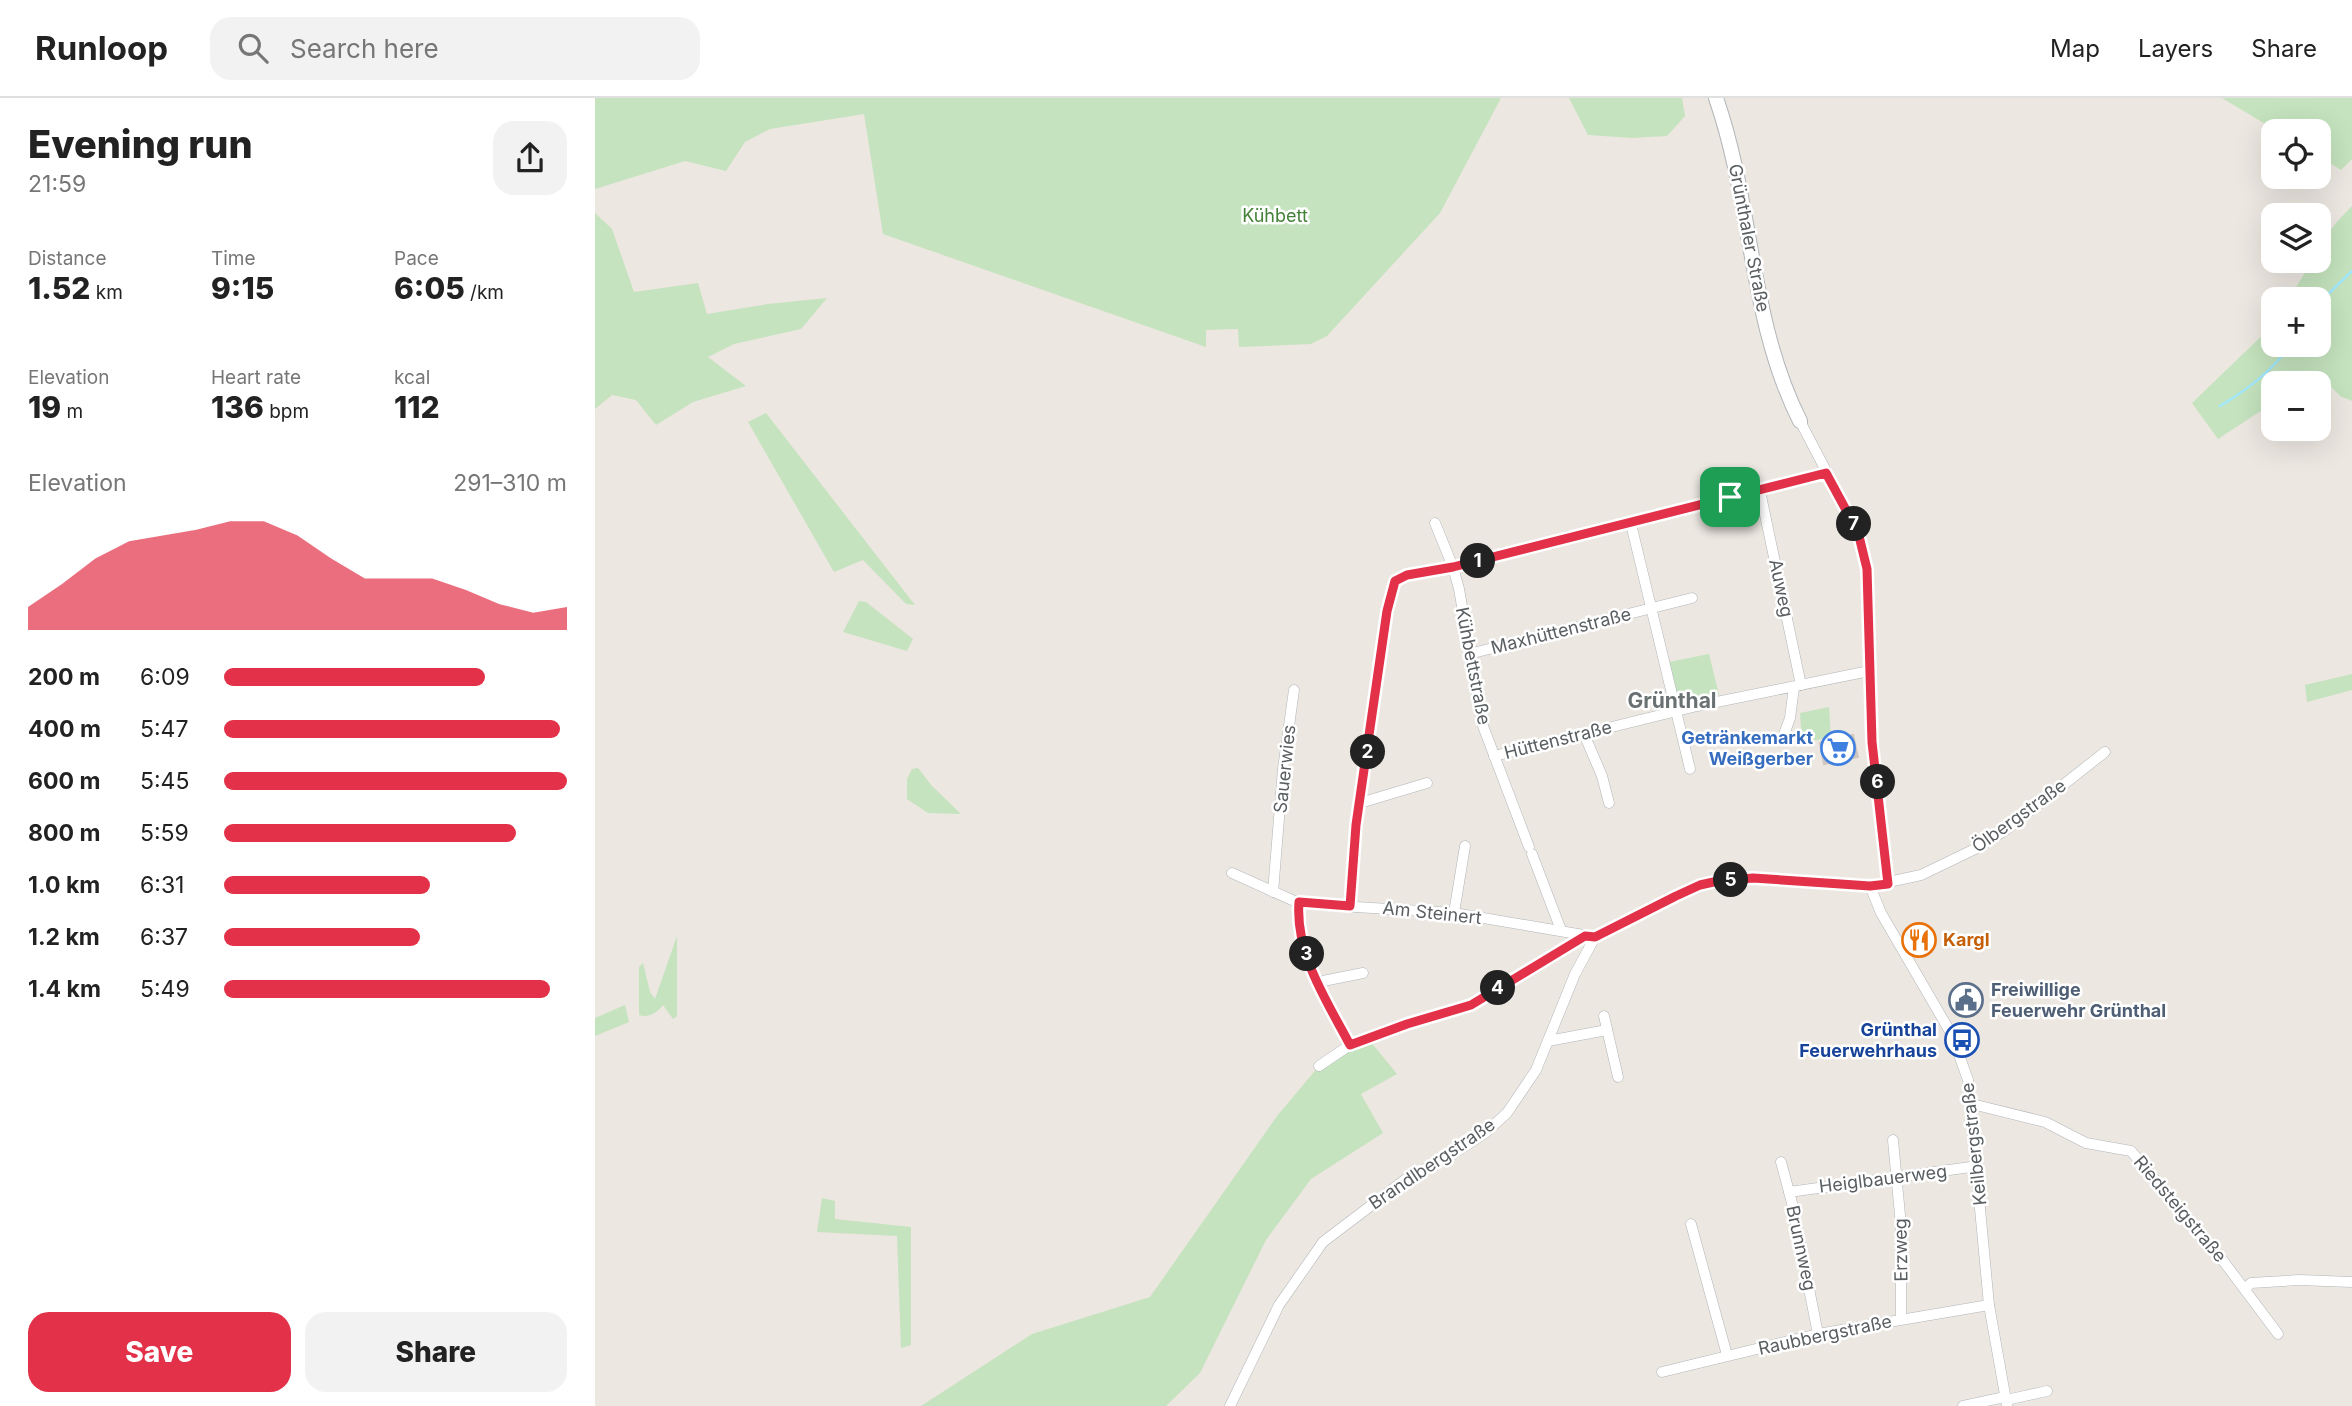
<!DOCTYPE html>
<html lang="en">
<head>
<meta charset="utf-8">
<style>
	body { margin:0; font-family:Inter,sans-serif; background:#f2f2f2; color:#222; height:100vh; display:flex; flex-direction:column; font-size:26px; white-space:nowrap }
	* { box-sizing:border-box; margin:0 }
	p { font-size:23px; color:#767676 }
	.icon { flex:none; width:38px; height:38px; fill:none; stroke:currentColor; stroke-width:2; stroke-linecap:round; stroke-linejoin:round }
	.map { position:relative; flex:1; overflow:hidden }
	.drawer { display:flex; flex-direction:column; background:#fff; width:595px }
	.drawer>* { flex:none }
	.controls { position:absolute; left:1666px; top:21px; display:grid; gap:14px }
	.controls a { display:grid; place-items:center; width:70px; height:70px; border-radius:14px; background:#fff; box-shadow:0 7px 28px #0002; font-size:35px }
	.pin { position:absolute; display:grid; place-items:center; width:60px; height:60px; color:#fff; margin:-30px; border-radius:14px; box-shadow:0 4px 10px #0006 }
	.km { position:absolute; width:35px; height:35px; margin:-18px; border-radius:50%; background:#222; color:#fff; font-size:19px; line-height:35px; text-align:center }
	.round { display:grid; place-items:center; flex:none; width:74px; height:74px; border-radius:21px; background:#f2f2f2 }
	.overview { display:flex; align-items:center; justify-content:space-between; height:119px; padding:0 28px }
	h1 { font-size:38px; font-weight:800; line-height:52px }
	.figures { display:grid; grid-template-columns:repeat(3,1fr); gap:10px; height:119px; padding:7px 28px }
	.figures div { display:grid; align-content:center }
	.figures b { font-size:30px; font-weight:800 }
	.figures small { font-size:19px; font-weight:400 }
	.figures p { font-size:19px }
	.chart { height:196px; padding:14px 28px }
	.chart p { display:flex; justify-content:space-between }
	.chart svg { width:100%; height:126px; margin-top:7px; fill:#e23148; opacity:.7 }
	.cta { display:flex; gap:14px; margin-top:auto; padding:14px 28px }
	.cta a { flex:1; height:80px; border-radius:21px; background:#e23148; color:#fff; font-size:28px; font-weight:800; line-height:80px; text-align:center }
	.cta a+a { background:#f2f2f2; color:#222 }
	ul { padding:0 28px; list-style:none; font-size:23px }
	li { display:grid; grid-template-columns:112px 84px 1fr; align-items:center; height:52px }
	li i { height:18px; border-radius:9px; background:#e23148 }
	header { display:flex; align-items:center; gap:42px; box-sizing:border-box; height:98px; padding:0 35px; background:#fff; border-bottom:2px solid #e0e0e0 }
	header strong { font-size:33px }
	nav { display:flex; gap:38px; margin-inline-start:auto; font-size:24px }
	.search { width:490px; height:63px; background:#f2f2f2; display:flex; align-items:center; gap:18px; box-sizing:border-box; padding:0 24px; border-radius:21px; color:#767676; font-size:26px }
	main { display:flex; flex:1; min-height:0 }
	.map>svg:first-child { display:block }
	.green { fill:#c5e3be }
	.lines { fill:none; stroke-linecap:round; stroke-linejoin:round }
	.stream { stroke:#a1e7fb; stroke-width:2.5 }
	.building { fill:#c8c4c0; stroke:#d0c7bf; stroke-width:2 }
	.street-casing { stroke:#b1b5b8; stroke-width:11 }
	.secondary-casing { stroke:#b0b5b8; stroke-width:16 }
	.street { stroke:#fff; stroke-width:10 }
	.secondary { stroke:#fff; stroke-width:14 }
	.route-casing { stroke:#fff; stroke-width:14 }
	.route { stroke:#e23148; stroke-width:9 }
	.labels { text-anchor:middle; stroke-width:5; stroke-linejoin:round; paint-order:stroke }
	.park-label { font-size:18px; fill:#448238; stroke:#fff }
	.street-label { font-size:18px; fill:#595e61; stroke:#fff }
	.shop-label { font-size:18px; font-weight:bold; fill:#366cbe; stroke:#fff; text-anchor:end }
	.food-label { font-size:18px; font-weight:bold; fill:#c56008; stroke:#fff; text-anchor:start }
	.service-label { font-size:18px; font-weight:bold; fill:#4e5e75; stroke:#fff; text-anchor:start }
	.transit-label { font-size:18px; font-weight:bold; fill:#164399; stroke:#fff; text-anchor:end }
	.quarter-label { font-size:21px; font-weight:bold; fill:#6a7173; stroke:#fff }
</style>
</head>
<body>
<header>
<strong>Runloop</strong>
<div class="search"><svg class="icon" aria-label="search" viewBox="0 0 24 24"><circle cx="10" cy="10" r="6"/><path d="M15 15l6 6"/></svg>Search here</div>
<nav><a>Map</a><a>Layers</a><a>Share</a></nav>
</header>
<main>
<section class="drawer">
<div class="overview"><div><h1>Evening run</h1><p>21:59</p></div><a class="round"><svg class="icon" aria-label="share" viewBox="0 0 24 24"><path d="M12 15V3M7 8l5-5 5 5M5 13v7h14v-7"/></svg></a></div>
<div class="figures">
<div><p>Distance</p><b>1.52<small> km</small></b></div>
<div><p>Time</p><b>9:15</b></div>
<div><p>Pace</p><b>6:05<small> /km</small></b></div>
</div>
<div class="figures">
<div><p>Elevation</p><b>19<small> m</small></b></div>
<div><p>Heart rate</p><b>136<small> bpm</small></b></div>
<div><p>kcal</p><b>112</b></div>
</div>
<div class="chart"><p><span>Elevation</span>291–310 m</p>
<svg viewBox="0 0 160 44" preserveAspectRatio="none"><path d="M0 44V36L10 28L20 19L30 13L40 11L50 9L60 6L70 6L80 11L90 19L100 26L110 26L120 26L130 30L140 35L150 38L160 36V44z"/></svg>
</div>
<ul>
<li><b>200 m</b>6:09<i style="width:76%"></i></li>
<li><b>400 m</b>5:47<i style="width:98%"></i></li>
<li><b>600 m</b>5:45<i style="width:100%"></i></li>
<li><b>800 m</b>5:59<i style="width:85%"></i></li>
<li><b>1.0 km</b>6:31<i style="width:60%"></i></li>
<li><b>1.2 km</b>6:37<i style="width:57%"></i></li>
<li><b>1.4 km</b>5:49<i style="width:95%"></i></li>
</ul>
<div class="cta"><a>Save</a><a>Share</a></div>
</section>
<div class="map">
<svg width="1757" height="1308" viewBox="0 0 1757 1308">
	<rect width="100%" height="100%" fill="#ece7e1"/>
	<g class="green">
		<path d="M0,0H906L845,115L732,238L716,246L644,249L643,231L611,232V249L288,136L269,16L175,31L150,44L131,73L90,63L0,91Z"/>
		<path d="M974,0H1087L1090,18L1072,38L1037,40L993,37Z"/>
		<path d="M1627,0H1757V61L1746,72L1724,58V33H1682Z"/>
		<path d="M1757,108V303L1745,298L1723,275L1708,285H1678V305L1623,341L1597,305L1678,227V247H1724V201H1694L1717,163H1724C1724,140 1742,124 1757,108Z"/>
		<path d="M0,115L17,131L39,194L103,185L112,216L173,206L232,200L206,231L139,246L113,259L151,288L98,304L61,327L41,302L17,297L0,311Z"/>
		<path d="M171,315L320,507L311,506L268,462L239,474L153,324Z"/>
		<path d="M264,503L271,504L318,541L312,553L248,534Z"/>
		<path d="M1114,556L1124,597L1087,603L1083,600L1074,564Z"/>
		<path d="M1757,576V592L1712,604L1710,587Z"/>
		<path d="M1234,609L1236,639L1207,645L1205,615Z"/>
		<path d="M323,670L337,688L366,716L333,715L312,701V681L317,671Z"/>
		<path d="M82,838V918L78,921L68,907C62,915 54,920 44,917V869L48,865L55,894L60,901Z"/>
		<path d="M30,907L34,924L0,938V920Z"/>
		<path d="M775,943L802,976L766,996L788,1035L716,1081L671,1142L605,1275L571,1308H326L437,1236L555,1199L682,1018L724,968L755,947Z"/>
		<path d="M227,1100L240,1103V1121L316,1129V1247L306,1250L302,1138L222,1134Z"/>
	</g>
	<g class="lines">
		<g class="stream">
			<path d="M1724,205L1757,173"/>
			<path d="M1625,308C1652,292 1678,273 1695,247"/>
		</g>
	</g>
	<path class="building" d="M1258,637L1263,659L1229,666L1225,645Z"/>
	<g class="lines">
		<g class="street-casing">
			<g id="street">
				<path d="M1205,323L1263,434C1279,487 1272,544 1275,599C1278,661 1288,723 1293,785"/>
				<path d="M1165,393L1206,587"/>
				<path d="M840,425L858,469L864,491L888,628L934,749"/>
				<path d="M1036,426L1095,671"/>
				<path d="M874,556L1097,500"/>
				<path d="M989,636L1007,678L1014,705"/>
				<path d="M1188,639L1195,620L1199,589"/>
				<path d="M899,658L1102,608L1274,573"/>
				<path d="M765,705L832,685"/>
				<path d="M937,756L966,832"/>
				<path d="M637,775L697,802L712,806L859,815L1000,839"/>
				<path d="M1275,788L1286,815L1357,937L1373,982L1394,1207L1412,1308"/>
				<path d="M678,794L688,671L699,592"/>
				<path d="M704,804C700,856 732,903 755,947"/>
				<path d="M755,808L761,727L792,513L800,483L812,477L858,469L1231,375"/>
				<path d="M859,815L870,748"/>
				<path d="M723,884L768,875"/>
				<path d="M1009,918L1023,979"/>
				<path d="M953,943L1012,932"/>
				<path d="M724,968L755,947L812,926L876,907L990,838"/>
				<path d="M1377,1006L1450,1024L1491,1045L1536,1053L1629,1164L1683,1236"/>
				<path d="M1298,1042L1306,1128V1221"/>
				<path d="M1186,1064L1197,1105L1223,1236"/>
				<path d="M1194,1094L1383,1068"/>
				<path d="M1096,1126L1132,1257"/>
				<path d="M1650,1191L1656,1185L1704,1182L1757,1184"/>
				<path d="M1067,1274L1223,1236L1394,1207"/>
				<path d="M1411,1302L1452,1293"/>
				<path d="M635,1308L684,1207L728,1144L811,1081L858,1056L890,1035L912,1015L941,972L980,876L1000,839L1081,798L1105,787L1123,783L1158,780L1275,788L1326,777L1382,750L1412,731L1510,654"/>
				<path d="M1368,1308L1410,1299"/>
			</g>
		</g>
		<g class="secondary-casing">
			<path id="secondary" d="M1121,0C1158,106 1154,222 1205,323"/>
		</g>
		<use href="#street" class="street"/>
		<use href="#secondary" class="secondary"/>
	</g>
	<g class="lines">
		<g class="route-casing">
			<path id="route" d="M1231,375L1263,434L1272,471L1277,644L1293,786L1275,788L1158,780L1123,783L1105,787L1081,798L1000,839L990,838L876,907L812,926L755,947C732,903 700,856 704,804L755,808L761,727L792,513L800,483L812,477L858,469Z"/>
		</g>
		<use href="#route" class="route"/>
	</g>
	<defs>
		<g id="supermarket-ring" transform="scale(1.75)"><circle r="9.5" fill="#fff" stroke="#3f7fe0" stroke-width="1.5"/><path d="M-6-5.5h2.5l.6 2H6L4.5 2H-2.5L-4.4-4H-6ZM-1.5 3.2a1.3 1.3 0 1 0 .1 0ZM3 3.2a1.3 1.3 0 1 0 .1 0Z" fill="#3f7fe0"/></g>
		<g id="restaurant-ring" transform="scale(1.75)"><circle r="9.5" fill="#fff" stroke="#e8710a" stroke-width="1.5"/><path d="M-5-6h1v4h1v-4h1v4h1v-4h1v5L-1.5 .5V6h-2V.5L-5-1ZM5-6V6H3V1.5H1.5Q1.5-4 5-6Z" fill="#e8710a"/></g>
		<g id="civic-ring" transform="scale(1.75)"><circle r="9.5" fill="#fff" stroke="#5c6f8a" stroke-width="1.5"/><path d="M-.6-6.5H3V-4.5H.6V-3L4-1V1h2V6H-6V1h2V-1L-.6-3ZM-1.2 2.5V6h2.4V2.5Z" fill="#5c6f8a"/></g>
		<g id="bus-ring" transform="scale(1.75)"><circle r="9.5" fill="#fff" stroke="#1a4fb4" stroke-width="1.5"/><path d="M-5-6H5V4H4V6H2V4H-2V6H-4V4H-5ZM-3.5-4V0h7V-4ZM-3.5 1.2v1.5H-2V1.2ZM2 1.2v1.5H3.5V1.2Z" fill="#1a4fb4"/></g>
	</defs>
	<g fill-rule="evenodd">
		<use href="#supermarket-ring" x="1243" y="650"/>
		<use href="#restaurant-ring" x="1324" y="842"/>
		<use href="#civic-ring" x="1371" y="902"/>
		<use href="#bus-ring" x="1367" y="942"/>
	</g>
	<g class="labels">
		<g class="park-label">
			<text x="680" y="124">Kühbett</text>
		</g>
		<g class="street-label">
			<text transform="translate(1154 140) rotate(79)" y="6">Grünthaler Straße</text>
			<text transform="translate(1186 490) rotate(78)" y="6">Auweg</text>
			<text transform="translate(966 533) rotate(-14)" y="6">Maxhüttenstraße</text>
			<text transform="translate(878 568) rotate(79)" y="6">Kühbettstraße</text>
			<text transform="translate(963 642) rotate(-14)" y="6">Hüttenstraße</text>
			<text transform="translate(690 671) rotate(-84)" y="6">Sauerwies</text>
			<text transform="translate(1424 718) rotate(-36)" y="6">Ölbergstraße</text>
			<text transform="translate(837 815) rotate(6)" y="6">Am Steinert</text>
			<text transform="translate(1379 1046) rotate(-96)" y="6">Keilbergstraße</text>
			<text transform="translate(837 1066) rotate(-34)" y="6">Brandlbergstraße</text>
			<text transform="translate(1288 1081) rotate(-7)" y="6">Heiglbauerweg</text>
			<text transform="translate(1585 1111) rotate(50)" y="6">Riedsteigstraße</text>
			<text transform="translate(1206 1150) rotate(78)" y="6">Brunnweg</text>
			<text transform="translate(1306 1152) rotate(-91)" y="6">Erzweg</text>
			<text transform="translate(1230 1237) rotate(-12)" y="6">Raubbergstraße</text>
		</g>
		<g class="shop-label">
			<text x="1218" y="646">Getränkemarkt<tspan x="1218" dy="21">Weißgerber</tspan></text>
		</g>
		<g class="food-label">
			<text x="1348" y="848">Kargl</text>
		</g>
		<g class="service-label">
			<text x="1396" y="898">Freiwillige<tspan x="1396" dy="21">Feuerwehr Grünthal</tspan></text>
		</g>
		<g class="transit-label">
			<text x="1342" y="938">Grünthal<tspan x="1342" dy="21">Feuerwehrhaus</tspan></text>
		</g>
		<g class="quarter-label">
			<text x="1077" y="610">Grünthal</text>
		</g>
	</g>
</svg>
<div class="controls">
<a><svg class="icon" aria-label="locate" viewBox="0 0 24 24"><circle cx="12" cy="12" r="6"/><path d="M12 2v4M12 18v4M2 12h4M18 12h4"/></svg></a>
<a><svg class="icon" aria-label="layers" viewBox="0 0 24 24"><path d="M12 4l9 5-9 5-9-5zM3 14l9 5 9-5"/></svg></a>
<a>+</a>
<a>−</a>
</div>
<div class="pin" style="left:1135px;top:399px;background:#1e9e55"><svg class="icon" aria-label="arrive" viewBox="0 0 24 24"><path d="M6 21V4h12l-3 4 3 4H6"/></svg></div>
<b class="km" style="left:883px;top:463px">1</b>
<b class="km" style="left:773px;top:654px">2</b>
<b class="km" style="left:712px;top:856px">3</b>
<b class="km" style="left:903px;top:890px">4</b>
<b class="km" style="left:1136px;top:782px">5</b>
<b class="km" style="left:1283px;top:684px">6</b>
<b class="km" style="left:1259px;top:426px">7</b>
</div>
</main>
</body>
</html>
